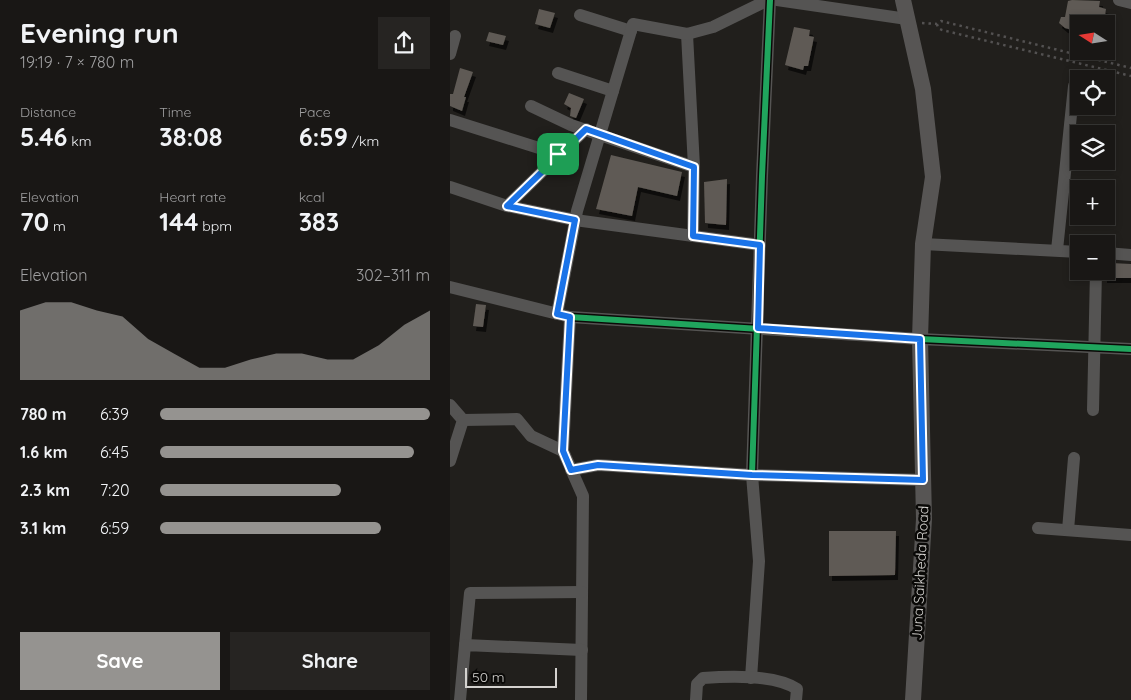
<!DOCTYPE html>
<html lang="en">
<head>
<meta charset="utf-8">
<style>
	body { margin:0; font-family:Quicksand,sans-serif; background:#262422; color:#f1f3f6; height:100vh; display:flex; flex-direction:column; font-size:19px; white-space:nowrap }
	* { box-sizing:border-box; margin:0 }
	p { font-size:16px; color:#9f9fa0 }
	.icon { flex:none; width:28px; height:28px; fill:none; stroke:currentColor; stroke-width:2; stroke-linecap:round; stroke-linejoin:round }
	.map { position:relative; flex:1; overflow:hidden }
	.side { display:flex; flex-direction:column; background:#191715; width:450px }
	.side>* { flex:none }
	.needle { width:32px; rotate:282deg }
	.tools { position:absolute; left:620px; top:15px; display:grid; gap:10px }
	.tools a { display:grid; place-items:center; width:45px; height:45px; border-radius:0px; background:#191715; box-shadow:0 2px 8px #0003,0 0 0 1px #373634; font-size:25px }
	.scale { position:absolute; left:15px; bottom:12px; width:92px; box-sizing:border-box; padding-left:5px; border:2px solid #d4d2cf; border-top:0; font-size:14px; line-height:18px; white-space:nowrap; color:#d4d2cf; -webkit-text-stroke:4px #0a0907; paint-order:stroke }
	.pin { position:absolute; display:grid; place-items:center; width:42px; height:42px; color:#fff; margin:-21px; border-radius:10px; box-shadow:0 2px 8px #0006 }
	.round { display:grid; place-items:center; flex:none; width:52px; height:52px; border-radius:0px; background:#262422 }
	.head { display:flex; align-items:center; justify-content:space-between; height:85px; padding:0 20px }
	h1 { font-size:28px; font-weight:800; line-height:38px }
	.metrics { display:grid; grid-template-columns:repeat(3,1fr); gap:8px; height:85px; padding:5px 20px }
	.metrics div { display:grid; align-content:center }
	.metrics b { font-size:25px; font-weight:800 }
	.metrics small { font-size:14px; font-weight:400 }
	.metrics p { font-size:14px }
	.chart { height:140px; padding:10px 20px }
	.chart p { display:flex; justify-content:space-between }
	.chart svg { width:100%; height:90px; margin-top:5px; fill:#959390; opacity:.7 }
	.action { display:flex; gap:10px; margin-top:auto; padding:10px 20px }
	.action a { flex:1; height:58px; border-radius:0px; background:#959390; color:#fff; font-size:20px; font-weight:800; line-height:58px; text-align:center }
	.action a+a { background:#262422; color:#f1f3f6 }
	ul { padding:0 20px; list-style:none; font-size:16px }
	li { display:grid; grid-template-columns:80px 60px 1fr; align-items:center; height:38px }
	li i { height:12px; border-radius:6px; background:#959390 }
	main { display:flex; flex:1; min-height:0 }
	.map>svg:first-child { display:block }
	.building { fill:#5f5a54; filter:url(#shadow) }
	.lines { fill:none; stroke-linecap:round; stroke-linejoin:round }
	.path { stroke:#535151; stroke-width:2.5; stroke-dasharray:2.5 4; stroke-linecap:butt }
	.minor { stroke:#555453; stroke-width:12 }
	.major { stroke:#575554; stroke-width:16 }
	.cycleway-casing { stroke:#0a0907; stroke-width:9 }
	.cycleway { stroke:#20a55d; stroke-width:6 }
	.route-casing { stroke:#fff; stroke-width:10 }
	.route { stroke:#1a73e8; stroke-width:6 }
	.labels { text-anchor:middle; stroke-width:5; stroke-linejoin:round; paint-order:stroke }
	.street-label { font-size:14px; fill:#d4d2cf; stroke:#0a0907 }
</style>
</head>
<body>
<main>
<section class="side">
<div class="head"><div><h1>Evening run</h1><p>19:19 · 7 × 780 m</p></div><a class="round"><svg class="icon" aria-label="share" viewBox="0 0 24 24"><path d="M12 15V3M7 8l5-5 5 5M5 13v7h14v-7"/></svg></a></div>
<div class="metrics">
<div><p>Distance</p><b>5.46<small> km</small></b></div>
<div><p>Time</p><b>38:08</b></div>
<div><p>Pace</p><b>6:59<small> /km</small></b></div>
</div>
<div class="metrics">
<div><p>Elevation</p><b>70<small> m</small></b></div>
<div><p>Heart rate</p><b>144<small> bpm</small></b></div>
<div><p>kcal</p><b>383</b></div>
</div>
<div class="chart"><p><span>Elevation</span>302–311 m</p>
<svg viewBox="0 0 160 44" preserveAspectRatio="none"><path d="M0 44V10L10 6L20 6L30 10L40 13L50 24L60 31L70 38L80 38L90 34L100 31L110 31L120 34L130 34L140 27L150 17L160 10V44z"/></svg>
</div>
<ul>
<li><b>780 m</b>6:39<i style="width:100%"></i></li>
<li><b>1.6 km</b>6:45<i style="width:94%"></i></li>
<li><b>2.3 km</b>7:20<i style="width:67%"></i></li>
<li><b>3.1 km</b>6:59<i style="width:82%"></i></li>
</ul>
<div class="action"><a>Save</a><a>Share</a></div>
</section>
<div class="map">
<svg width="681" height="700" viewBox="0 0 681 700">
	<defs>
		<filter id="shadow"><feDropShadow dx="3" dy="5" stdDeviation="0" flood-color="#0009"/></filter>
	</defs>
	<rect width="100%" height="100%" fill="#211f1c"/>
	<g class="building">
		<path d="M622,0L650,1L649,7L656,9L654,22L647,21V24H629V32L615,28L609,23L611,17H615L618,1Z"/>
		<path d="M89,9L105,13L100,28L85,24Z"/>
		<path d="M344,27L360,30L359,36L364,37L358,66H354L353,70L335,65Z"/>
		<path d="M39,32L56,36L53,45L36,41Z"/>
		<path d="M10,68L23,72L14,97H16L12,111L0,106V94H3Z"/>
		<path d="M119,93L134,99L126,118L120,116L121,108L114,104Z"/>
		<path d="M161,155L232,172L227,196L188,187L182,216L146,209Z"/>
		<path d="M277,179L276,225L255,223L254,182Z"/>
		<path d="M661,263L681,264V278H654V274L661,270Z"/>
		<path d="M26,304L36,305L33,327L23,326Z"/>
		<path d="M379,531H446L445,575L379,576Z"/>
	</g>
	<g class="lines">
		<g class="path">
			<path d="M472,23L487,24L491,21L681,68"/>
			<path d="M487,24L488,28L492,30L681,76"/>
		</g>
		<g class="minor">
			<path d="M327,0L457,19"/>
			<path d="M669,0L681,3"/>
			<path d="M130,15L181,31"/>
			<path d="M237,34L244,167L243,236"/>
			<path d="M0,54L5,36"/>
			<path d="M108,73L163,91"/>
			<path d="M81,106L121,125L244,167"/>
			<path d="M0,120L108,154"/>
			<path d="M0,187L57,206L125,220L310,245"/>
			<path d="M57,206L136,129"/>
			<path d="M473,244L629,252"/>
			<path d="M607,250L624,86"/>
			<path d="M656,253L681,255"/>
			<path d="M0,287L120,317L113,451L133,496L131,700"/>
			<path d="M107,314L127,211L183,24L237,34L263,27L318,0"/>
			<path d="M120,317L470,339L681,349"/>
			<path d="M0,405L13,420L0,461"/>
			<path d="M643,410L646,271"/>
			<path d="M13,420L67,419L81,436L113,451"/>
			<path d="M121,470L148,465L302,475L312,176L320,0"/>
			<path d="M588,528L681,535"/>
			<path d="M618,530L624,458"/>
			<path d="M15,645L20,593L132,592"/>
			<path d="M301,678L309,561L302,475L473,480"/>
			<path d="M10,700L15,645L132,650"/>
			<path d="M246,700L247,684L253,678C280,676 325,674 347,689L346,700"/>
		</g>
		<path class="major" d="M453,0L473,89L483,177L473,244L470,339L474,519L463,700"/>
		<g class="cycleway-casing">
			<g id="cycleway">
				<path d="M120,317L470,339L681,349"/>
				<path d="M121,470L148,465L302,475L312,176L320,0"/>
			</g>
		</g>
		<use href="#cycleway" class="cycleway"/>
	</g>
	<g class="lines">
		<g class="route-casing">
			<path id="route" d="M136,129L244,167L243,236L310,245L308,328L470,339L473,480L302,475L148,465L121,470L113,451L120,317L107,314L125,220L57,206Z"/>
		</g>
		<use href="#route" class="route"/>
	</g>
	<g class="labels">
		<g class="street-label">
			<text transform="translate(470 573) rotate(-87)" y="5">Juna Saikheda Road</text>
		</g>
	</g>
</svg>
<div class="tools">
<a><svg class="needle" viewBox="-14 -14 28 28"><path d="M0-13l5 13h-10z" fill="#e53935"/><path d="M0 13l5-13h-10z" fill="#9f9fa0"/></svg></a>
<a><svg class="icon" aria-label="locate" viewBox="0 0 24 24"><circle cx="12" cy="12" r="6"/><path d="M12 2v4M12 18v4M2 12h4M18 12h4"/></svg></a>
<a><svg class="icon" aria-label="layers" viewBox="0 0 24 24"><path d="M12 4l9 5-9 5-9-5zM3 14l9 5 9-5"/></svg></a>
<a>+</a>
<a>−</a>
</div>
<div class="scale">50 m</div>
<div class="pin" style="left:108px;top:154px;background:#1e9e55"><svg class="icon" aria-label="arrive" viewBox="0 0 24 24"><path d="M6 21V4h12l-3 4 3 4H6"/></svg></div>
</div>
</main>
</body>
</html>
